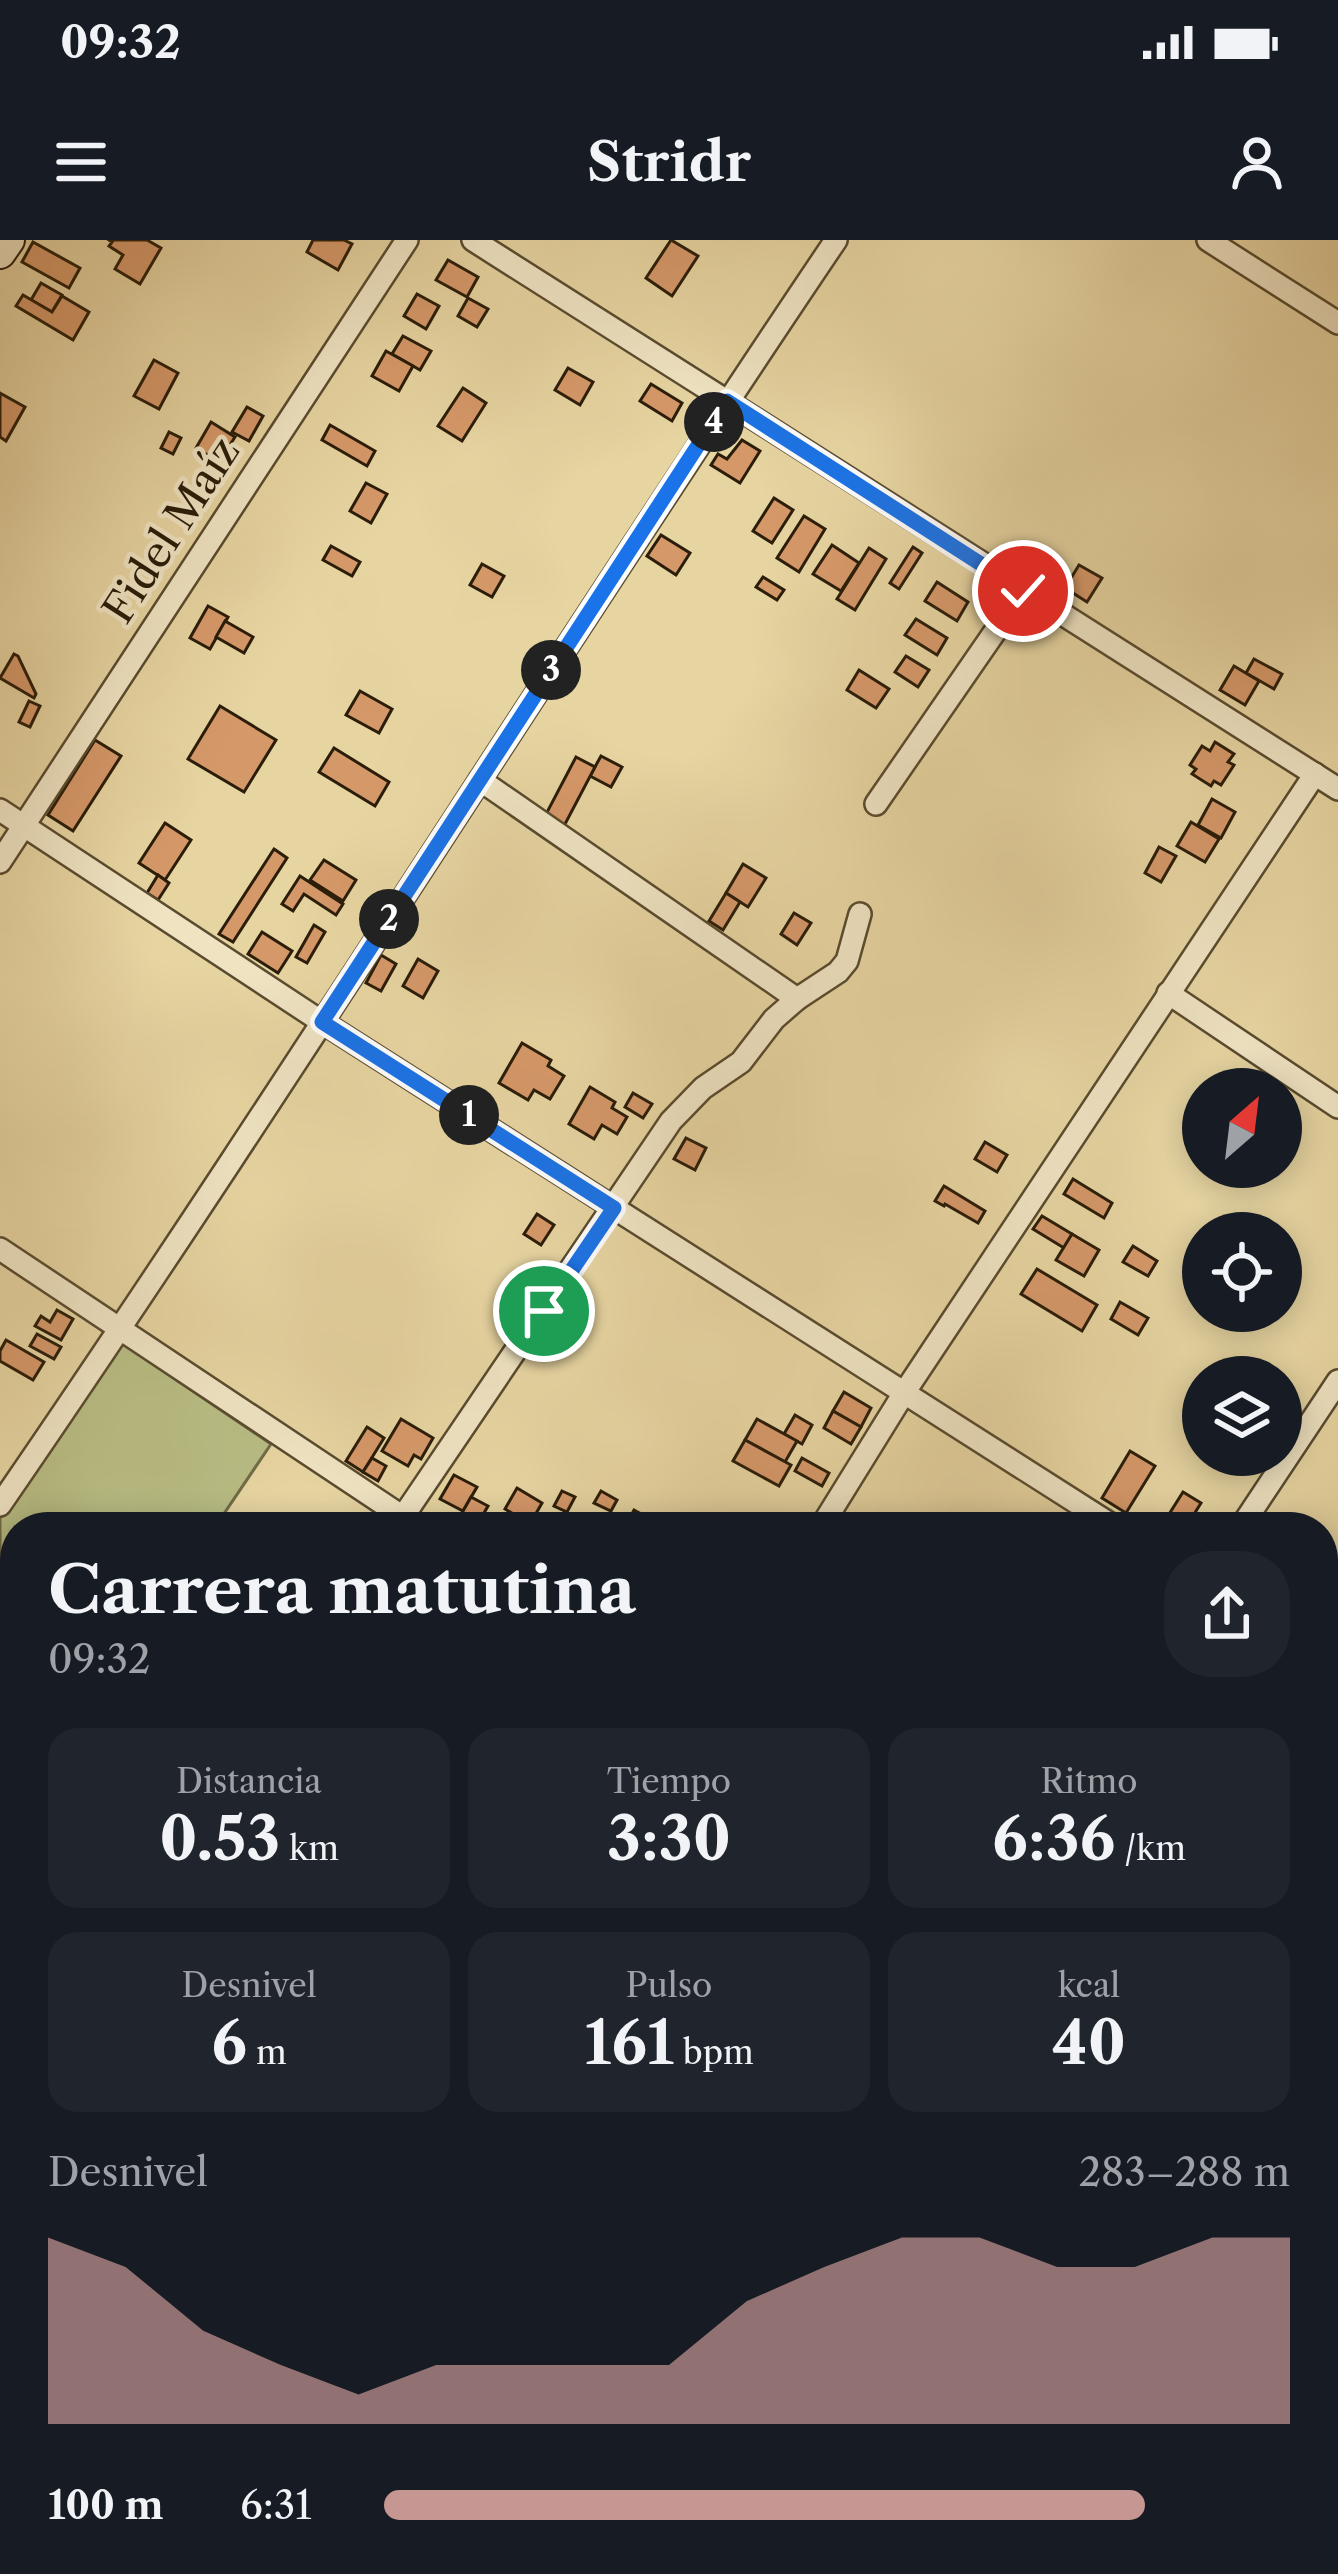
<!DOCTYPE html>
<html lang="es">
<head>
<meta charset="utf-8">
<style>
	body { margin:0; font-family:"Libre Caslon Text",serif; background:#20242c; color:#f1f3f6; height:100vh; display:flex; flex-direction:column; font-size:45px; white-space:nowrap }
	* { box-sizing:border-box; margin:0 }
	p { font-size:39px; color:#9ea1a6 }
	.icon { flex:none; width:66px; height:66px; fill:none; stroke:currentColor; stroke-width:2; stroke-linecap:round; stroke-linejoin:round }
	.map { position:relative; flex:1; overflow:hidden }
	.side { position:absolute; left:0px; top:1272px; width:1338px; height:1062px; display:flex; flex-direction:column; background:#171b24; border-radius:48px 48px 0 0; box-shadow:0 6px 30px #0003 }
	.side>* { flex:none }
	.needle { width:78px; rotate:28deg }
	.fabs { position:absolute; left:1182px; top:828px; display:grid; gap:24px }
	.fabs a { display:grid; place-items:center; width:120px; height:120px; border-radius:50%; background:#171b24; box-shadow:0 6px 30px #0003; font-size:60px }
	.pin { position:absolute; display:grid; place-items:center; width:102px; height:102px; color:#fff; margin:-51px; border:6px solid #fff; border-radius:50%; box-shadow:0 3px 12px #0007 }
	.km { position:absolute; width:60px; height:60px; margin:-30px; border-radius:50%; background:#222; color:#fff; font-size:33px; line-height:60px; text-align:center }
	.round { display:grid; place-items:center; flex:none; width:126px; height:126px; border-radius:48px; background:#20242c }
	.head { display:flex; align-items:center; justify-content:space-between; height:204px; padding:0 48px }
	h1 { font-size:66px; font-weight:800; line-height:90px }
	.figures { display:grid; grid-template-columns:repeat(3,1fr); gap:18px; height:204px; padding:12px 48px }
	.figures div { display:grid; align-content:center; border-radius:30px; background:#20242c; text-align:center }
	.figures b { font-size:60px; font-weight:800 }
	.figures small { font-size:33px; font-weight:400 }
	.figures p { font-size:33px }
	.chart { height:336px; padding:24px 48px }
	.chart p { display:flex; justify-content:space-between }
	.chart svg { width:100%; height:216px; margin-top:12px; fill:#c59692; opacity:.7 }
	ul { padding:0 48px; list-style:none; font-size:39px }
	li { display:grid; grid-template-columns:192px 144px 1fr; align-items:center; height:90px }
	li i { height:30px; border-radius:15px; background:#c59692 }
	.status { display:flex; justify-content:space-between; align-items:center; height:84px; padding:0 60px; background:#171b24; direction:ltr }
	.status svg { height:33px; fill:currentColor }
	header { display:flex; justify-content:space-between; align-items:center; height:156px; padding:0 48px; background:#171b24; font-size:54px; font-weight:800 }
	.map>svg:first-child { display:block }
	.green { fill:#b7bc83; stroke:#706c46; stroke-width:3 }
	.building { fill:#d59869; stroke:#2a1d09; stroke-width:3 }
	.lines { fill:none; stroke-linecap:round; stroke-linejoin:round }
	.minor-casing { stroke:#594b2f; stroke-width:26 }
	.secondary-casing { stroke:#2a1d09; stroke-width:34 }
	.minor { stroke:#efe3c2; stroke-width:21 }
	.secondary { stroke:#efe3c2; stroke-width:30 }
	.route-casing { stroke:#fff; stroke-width:24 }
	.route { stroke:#1a73e8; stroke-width:15 }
	.labels { text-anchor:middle; stroke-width:9; stroke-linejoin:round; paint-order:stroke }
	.street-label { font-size:42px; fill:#2a1d09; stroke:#efe3c2 }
</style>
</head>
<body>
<div class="status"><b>09:32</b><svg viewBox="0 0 49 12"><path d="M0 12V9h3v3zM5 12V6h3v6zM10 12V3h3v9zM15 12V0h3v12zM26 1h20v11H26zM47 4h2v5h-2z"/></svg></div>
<header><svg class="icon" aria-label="menu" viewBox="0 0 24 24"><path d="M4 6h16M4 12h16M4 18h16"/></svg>Stridr<svg class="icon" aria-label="person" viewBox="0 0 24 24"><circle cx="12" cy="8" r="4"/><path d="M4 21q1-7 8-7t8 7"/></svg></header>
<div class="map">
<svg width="1338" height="2334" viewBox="0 0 1338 2334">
	<rect width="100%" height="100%" fill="#e6d4a1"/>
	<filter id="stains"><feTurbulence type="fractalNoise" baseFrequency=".00167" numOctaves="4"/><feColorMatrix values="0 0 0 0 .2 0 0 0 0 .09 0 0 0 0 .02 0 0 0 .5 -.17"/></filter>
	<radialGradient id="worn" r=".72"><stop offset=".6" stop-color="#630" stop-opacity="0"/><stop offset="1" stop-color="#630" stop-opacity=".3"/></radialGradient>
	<path class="green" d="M119,1101L271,1204L215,1287H15V1449L0,1439V1273Z"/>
	<g class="building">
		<path d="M109,0H147L161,8L140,44L115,29L123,15L109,6L112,2Z"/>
		<path d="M313,0H344L352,4L338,30L307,12Z"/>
		<path d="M671,0L698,16L672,56L646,38Z"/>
		<path d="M33,2L80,28L69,48L22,22Z"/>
		<path d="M448,20L478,37L467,57L436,40Z"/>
		<path d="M41,43L62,55L52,72L31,60Z"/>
		<path d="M417,54L439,66L426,89L404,76Z"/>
		<path d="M23,55L52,72L62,56L89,72L73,100L16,66Z"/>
		<path d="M468,58L488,69L477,87L458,76Z"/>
		<path d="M403,96L431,111L420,130L392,114Z"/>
		<path d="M386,111L413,126L399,151L372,136Z"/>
		<path d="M154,120L178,133L159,169L134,156Z"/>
		<path d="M568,128L593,142L580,165L555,150Z"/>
		<path d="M651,144L682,163L672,181L640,161Z"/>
		<path d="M463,148L486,163L462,201L438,186Z"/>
		<path d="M0,153L25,167L6,201L0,197Z"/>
		<path d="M247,167L263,176L249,201L232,192Z"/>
		<path d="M211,182L235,197L219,222L196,208Z"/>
		<path d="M330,185L375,211L367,226L322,200Z"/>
		<path d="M169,192L181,198L173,214L161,208Z"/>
		<path d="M742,200L760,211L740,243L711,225L718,214L727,219Z"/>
		<path d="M366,243L387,254L371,283L350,271Z"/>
		<path d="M774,258L793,270L772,303L753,291Z"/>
		<path d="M804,276L825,289L799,332L777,318Z"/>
		<path d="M661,295L690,313L676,335L647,316Z"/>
		<path d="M832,305L859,323L841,351L813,334Z"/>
		<path d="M331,306L360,322L352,336L323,320Z"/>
		<path d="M913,307L922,313L899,349L890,343Z"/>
		<path d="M869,308L886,319L855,370L837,359Z"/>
		<path d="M482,324L504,336L492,357L470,345Z"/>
		<path d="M1079,325L1102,338L1087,362L1065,348Z"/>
		<path d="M763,337L784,350L777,360L756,347Z"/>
		<path d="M937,342L968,362L957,381L925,361Z"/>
		<path d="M208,366L228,377L210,409L190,398Z"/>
		<path d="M916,379L947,398L937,415L905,395Z"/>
		<path d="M225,381L253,397L244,413L216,397Z"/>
		<path d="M14,414L18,416L36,454L34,458L0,438Z"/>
		<path d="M906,416L929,430L918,447L895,432Z"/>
		<path d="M1254,419L1282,434L1274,449L1246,433Z"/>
		<path d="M1234,426L1259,441L1245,465L1220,450Z"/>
		<path d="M859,430L889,449L876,468L847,450Z"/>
		<path d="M360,451L392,469L379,493L346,475Z"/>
		<path d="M29,461L40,466L30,487L19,482Z"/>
		<path d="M220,466L276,500L244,552L188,519Z"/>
		<path d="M95,500L121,516L73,591L48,575Z"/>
		<path d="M1215,502L1234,514L1228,522L1234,525L1221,545L1214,541L1211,546L1192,534L1196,529L1190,525L1202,506L1210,511Z"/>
		<path d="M334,508L389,542L375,566L319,532Z"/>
		<path d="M601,516L622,527L611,547L590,536Z"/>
		<path d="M576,517L595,527L564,586L545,576Z"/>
		<path d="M1212,559L1235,572L1221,598L1198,585Z"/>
		<path d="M1191,582L1219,599L1205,622L1177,606Z"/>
		<path d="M165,583L191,600L165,640L139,623Z"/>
		<path d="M1159,607L1176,616L1161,642L1145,633Z"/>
		<path d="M274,609L287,618L233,702L219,694Z"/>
		<path d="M324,620L356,640L343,661L310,640Z"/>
		<path d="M743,624L766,638L748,667L726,653Z"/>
		<path d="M158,635L169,643L158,660L147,653Z"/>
		<path d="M300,636L343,664L336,675L304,654L293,671L282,664Z"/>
		<path d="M726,653L740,662L723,690L709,681Z"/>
		<path d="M794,673L811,683L797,705L781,694Z"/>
		<path d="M314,685L325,692L307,723L296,717Z"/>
		<path d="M262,692L292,711L278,733L248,714Z"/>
		<path d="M381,715L396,724L381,751L366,743Z"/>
		<path d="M418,719L438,731L423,758L403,746Z"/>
		<path d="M522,803L551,820L548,826L564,836L550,859L534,850L528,860L499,843Z"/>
		<path d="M590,847L615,862L612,868L627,877L617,894L602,885L594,899L569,884Z"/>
		<path d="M633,853L652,864L643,878L625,867Z"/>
		<path d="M686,898L706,908L695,930L674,919Z"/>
		<path d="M985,902L1007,915L997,932L975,919Z"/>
		<path d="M1073,939L1112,963L1104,978L1064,954Z"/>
		<path d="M944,946L985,971L978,983L945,964L944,966L935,961Z"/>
		<path d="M537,974L554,985L541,1005L524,994Z"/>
		<path d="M1042,976L1072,994L1064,1008L1033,989Z"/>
		<path d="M1072,994L1099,1010L1084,1036L1056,1020Z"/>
		<path d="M1133,1006L1157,1021L1148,1036L1123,1022Z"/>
		<path d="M1037,1029L1097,1065L1082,1091L1021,1054Z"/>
		<path d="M1120,1062L1148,1078L1138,1095L1111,1079Z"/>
		<path d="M57,1070L73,1079L61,1100L35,1086L41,1076L50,1082Z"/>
		<path d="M37,1094L61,1107L54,1119L30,1106Z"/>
		<path d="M6,1100L44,1122L33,1140L0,1121V1111Z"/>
		<path d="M844,1152L871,1168L861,1187L833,1171Z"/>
		<path d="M833,1171L861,1187L851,1204L824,1188Z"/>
		<path d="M795,1175L812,1185L802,1204L784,1194Z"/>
		<path d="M401,1179L433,1198L421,1219L414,1215L408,1226L382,1211Z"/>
		<path d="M757,1179L797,1201L785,1222L745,1200Z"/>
		<path d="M367,1187L384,1198L363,1232L346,1221Z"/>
		<path d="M745,1200L791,1225L779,1246L733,1221Z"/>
		<path d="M1130,1211L1155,1226L1126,1273L1102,1258Z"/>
		<path d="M372,1218L386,1226L378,1241L363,1232Z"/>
		<path d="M802,1218L829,1233L822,1246L795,1231Z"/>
		<path d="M454,1235L477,1247L463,1271L440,1259Z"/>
		<path d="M517,1248L542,1263L530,1284L505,1269Z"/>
		<path d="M562,1251L575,1257L567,1272L554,1266Z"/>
		<path d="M601,1251L617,1260L611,1271L594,1263Z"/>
		<path d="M1183,1252L1201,1263L1186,1287H1178L1166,1279Z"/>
		<path d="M471,1257L488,1266L476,1287H454Z"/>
		<path d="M634,1270L665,1287H625Z"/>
		<path d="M1323,1313L1338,1321V1327L1327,1346L1323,1344Z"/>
		<path d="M1332,1358L1338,1361V1387L1323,1378Z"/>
		<path d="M1323,1907L1338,1917L1323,1943Z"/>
		<path d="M2,2189L15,2197V2234L0,2225Z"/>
		<path d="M0,2225L15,2234L0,2261Z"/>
		<path d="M69,2319H91L82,2334H60Z"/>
		<path d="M91,2319H96L110,2328L107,2334H82Z"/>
		<path d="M208,2319H282L300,2329L297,2334H213L202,2328Z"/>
		<path d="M291,2319H344L334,2334H314Z"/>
		<path d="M455,2319H472L493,2333L448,2334L446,2332Z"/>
		<path d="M477,2319H523L513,2334H494L476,2321Z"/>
		<path d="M724,2319H749L750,2320L741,2334H729L719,2327Z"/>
		<path d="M769,2319L792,2332L791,2334H760Z"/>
		<path d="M816,2319H847L856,2324L850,2334H807Z"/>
	</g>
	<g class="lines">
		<g class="minor-casing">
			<g id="minor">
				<path d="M473,0L1338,549"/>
				<path d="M1208,0L1338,83"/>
				<path d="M480,540L797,759"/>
				<path d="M876,564L1023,351"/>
				<path d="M0,570L322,782L1115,1287"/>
				<path d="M0,622L407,0"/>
				<path d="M1168,753L1338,867"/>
				<path d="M0,1009L418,1287"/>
				<path d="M0,1265C286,849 553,419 836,0"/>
				<path d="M396,1287L671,881L703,848L741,822L774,779L797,759L838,732L847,721L860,674"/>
				<path d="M821,1287L904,1153L1315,534"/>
				<path d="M1241,1287L1338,1141"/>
				<path d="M1323,1423L1338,1433"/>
				<path d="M0,1449L15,1459"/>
				<path d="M1323,1780L1338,1756"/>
				<path d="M0,1874L15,1852"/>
				<path d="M1323,1881L1338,1891"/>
				<path d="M0,1889L15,1900"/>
				<path d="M1323,2313L1338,2323"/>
				<path d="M639,2319L663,2334"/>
				<path d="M148,2334L158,2319"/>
				<path d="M568,2334L578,2319"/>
				<path d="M952,2334L962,2319"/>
			</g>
		</g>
		<g class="secondary-casing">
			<path id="secondary" d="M0,13L9,0"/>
		</g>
		<use href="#minor" class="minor"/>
		<use href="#secondary" class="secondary"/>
	</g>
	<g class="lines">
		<g class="route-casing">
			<path id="route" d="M544,1071L614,968L322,782L727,161L1023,351"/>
		</g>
		<use href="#route" class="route"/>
	</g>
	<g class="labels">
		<g class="street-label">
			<text transform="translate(171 290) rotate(-57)" y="15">Fidel Maíz</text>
		</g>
	</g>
	<rect width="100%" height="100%" filter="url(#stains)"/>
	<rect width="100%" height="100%" fill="url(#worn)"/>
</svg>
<div class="fabs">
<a><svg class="needle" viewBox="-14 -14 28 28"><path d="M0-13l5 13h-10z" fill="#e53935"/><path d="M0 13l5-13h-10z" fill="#9ea1a6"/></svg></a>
<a><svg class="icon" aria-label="locate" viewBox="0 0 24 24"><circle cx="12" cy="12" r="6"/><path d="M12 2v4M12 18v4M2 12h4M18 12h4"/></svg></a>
<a><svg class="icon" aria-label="layers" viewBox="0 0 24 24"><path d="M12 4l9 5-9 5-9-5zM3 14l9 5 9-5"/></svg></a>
</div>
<div class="pin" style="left:544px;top:1071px;background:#1e9e55"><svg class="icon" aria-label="arrive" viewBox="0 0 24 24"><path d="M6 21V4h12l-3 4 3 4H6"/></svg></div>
<div class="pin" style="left:1023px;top:351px;background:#d93025"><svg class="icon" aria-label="check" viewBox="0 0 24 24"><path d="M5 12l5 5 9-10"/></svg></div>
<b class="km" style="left:469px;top:875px">1</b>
<b class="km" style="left:389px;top:679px">2</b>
<b class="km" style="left:551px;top:430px">3</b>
<b class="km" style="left:714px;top:182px">4</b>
<section class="side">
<div class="head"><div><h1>Carrera matutina</h1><p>09:32</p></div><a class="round"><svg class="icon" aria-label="share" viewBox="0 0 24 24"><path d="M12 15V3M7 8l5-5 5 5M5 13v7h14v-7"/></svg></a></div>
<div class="figures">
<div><p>Distancia</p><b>0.53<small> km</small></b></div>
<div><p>Tiempo</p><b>3:30</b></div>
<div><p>Ritmo</p><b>6:36<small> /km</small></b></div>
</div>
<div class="figures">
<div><p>Desnivel</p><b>6<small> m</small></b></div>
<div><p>Pulso</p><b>161<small> bpm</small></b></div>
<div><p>kcal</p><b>40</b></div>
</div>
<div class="chart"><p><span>Desnivel</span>283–288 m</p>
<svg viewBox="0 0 160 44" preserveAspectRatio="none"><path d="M0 44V6L10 12L20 25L30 32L40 38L50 32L60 32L70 32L80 32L90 19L100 12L110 6L120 6L130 12L140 12L150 6L160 6V44z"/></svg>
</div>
<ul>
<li><b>100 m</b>6:31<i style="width:84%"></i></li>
</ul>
</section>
</div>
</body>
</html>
